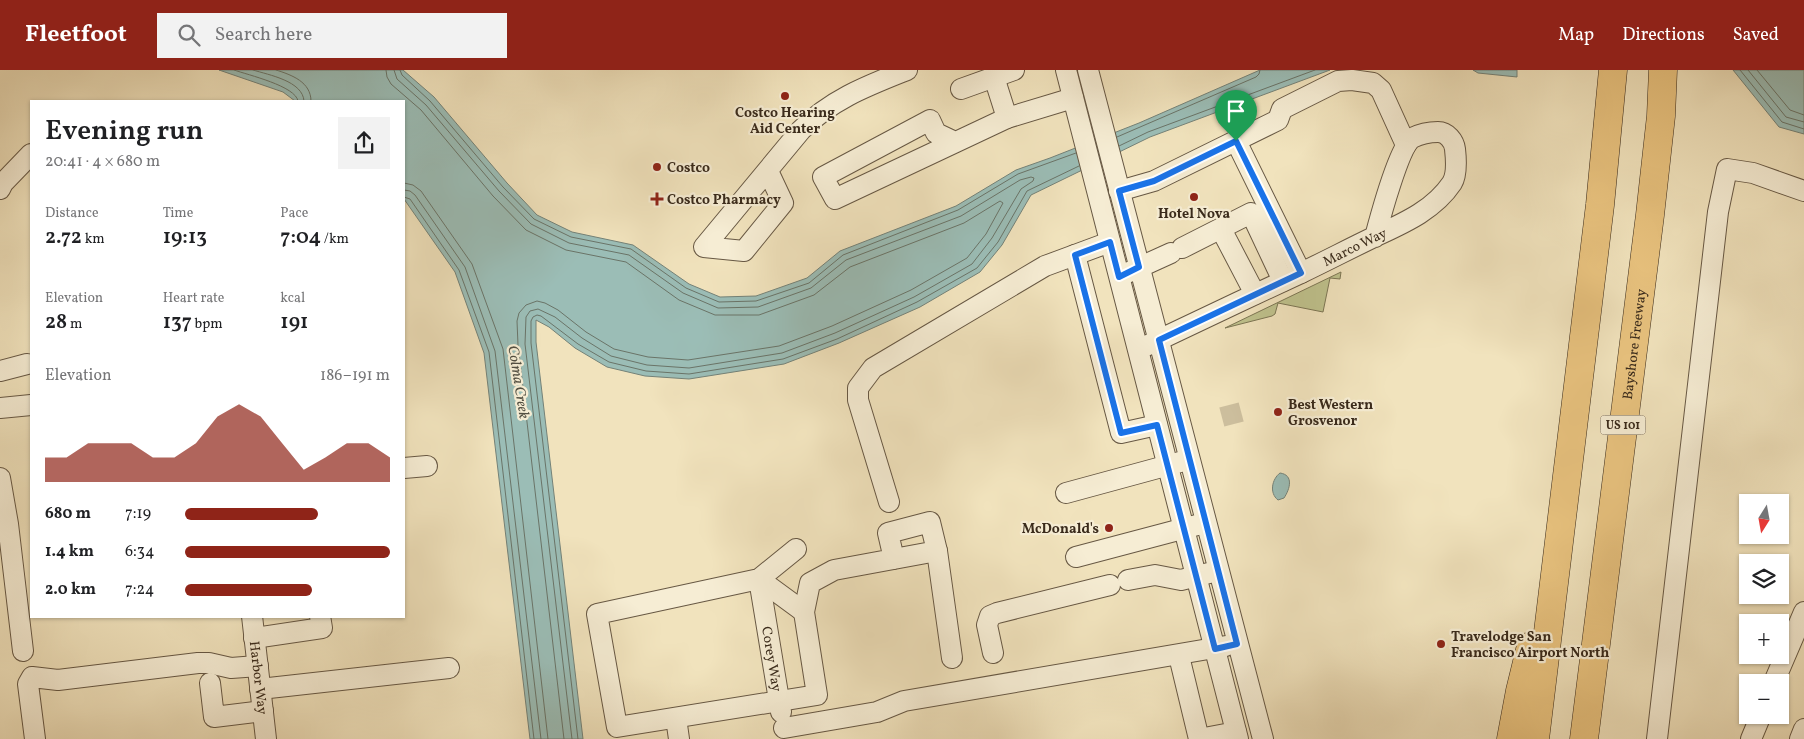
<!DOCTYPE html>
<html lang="en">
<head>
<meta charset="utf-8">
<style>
	body { margin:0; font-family:Vollkorn,serif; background:#f2f2f2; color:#202124; height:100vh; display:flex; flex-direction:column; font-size:19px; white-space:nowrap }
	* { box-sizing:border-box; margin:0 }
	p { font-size:16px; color:#757577 }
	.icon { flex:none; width:28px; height:28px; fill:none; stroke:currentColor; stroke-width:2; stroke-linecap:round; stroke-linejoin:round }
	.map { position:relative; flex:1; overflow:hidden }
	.sheet { position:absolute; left:30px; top:30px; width:375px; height:518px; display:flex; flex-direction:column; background:#fff; border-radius:0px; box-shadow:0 1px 4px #0004 }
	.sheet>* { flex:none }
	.needle { width:32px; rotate:191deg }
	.buttons { position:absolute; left:1739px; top:424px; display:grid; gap:10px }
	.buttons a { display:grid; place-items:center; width:50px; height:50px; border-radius:0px; background:#fff; box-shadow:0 1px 4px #0004; font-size:25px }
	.pin { position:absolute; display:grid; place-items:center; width:42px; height:42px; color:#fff; margin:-51px -21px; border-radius:50% 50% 50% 0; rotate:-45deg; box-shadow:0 0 5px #0007 }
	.pin .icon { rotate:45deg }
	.round { display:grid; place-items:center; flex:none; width:52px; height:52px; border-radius:0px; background:#f2f2f2 }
	.summary { display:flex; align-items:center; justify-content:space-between; height:85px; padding:0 15px }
	h1 { font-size:28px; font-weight:600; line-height:38px }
	.stats { display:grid; grid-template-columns:repeat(3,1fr); gap:8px; height:85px; padding:5px 15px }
	.stats div { display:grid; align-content:center }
	.stats b { font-size:21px; font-weight:600 }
	.stats small { font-size:14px; font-weight:400 }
	.stats p { font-size:14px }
	.chart { height:140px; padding:10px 15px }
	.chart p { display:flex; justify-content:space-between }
	.chart svg { width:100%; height:90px; margin-top:5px; fill:#8f2418; opacity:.7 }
	ul { padding:0 15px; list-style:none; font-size:16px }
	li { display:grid; grid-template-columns:80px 60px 1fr; align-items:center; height:38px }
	li i { height:12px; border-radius:6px; background:#8f2418 }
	header { display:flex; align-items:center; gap:30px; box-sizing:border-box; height:70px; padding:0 25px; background:#8f2418; color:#fff }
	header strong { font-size:24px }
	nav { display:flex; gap:28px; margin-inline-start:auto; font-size:18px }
	.search { width:350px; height:45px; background:#f2f2f2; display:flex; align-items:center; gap:12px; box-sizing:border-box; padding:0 18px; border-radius:0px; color:#757577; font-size:19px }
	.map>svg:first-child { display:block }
	.green { fill:#bfc28d; stroke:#7c7654 }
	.water { fill:#9bbdb6; stroke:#748278 }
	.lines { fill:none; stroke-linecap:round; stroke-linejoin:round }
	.shore { stroke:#6a7468; stroke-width:1 }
	.minor-tunnel { stroke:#ccbe9d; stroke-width:20; stroke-dasharray:20 10; stroke-linecap:butt }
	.minor-casing { stroke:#675844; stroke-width:22 }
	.highway-casing { stroke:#392a1b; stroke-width:29 }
	.minor { stroke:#f6edd4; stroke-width:20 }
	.highway { stroke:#e8c27e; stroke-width:28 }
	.route-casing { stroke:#fff; stroke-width:10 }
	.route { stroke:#1a73e8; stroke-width:6 }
	.poi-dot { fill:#8f2418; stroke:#f6edd4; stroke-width:2 }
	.labels { text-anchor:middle; stroke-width:4.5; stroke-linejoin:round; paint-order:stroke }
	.shield { fill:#f6edd4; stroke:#726452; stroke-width:1 }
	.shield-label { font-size:12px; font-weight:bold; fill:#392a1b }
	.poi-label { font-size:14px; font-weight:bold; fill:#392a1b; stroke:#f6edd4; text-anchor:start }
	.street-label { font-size:14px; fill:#392a1b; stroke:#f6edd4 }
	.water-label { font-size:15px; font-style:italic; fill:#524f42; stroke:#f6edd4 }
</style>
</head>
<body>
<header>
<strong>Fleetfoot</strong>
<div class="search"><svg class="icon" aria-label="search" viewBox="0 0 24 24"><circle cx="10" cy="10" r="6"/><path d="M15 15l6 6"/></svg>Search here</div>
<nav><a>Map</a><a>Directions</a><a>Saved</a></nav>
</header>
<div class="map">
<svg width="1804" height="669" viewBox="0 0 1804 669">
	<rect width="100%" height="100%" fill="#f1e3bd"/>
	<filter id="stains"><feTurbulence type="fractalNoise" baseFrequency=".004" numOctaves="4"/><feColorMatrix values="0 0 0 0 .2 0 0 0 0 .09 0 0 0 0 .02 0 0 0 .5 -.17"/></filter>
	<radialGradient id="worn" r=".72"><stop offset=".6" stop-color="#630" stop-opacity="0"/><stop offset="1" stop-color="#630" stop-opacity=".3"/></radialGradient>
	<path class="green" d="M1341,202L1340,209L1330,208L1323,242L1278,233L1275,244L1272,246L1225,258Z"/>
	<g class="water">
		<path d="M219,0H403L434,27L507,113L537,145L572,162L633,175L689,214L720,227L756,226L807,208L840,181L956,136L1016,100L1050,88L1139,53L1260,0H1330L1150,67L1031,125L1002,175L980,202L920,237L839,273L784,294L689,309L645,306L607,297L575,278L549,257L536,250V272L583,669H530L484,283L455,202L404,129V31H295L283,22Z"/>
		<path d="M1473,0H1517V7L1478,3Z"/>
		<path d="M1733,0H1804V64L1779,57Z"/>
		<path d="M1280,403C1294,405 1290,419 1284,428L1278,430C1269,423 1272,409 1280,403Z"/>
	</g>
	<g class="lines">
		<g class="shore">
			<path d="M234,0C248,5 296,16 298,31"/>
			<path d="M253,0C269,5 303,11 304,31"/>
			<path d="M276,0C292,5 311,12 311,31"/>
			<path d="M386,0L387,7L391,14L421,40L493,126L526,160L566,180L626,192L679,230L715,245H759L814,225L850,197L964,153L1000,131L1003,133L986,164L967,188L911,220L832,256L779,276L688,290L648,287L614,279L586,262L558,240L545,233L537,231L526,235L519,243L517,251L518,275L564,669"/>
			<path d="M394,0L397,9L426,35L499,121L531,154L569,173L629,185L683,223L718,238L758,237L811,218L846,190L961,146L1020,110L1031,107L1034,108L1033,111L1021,119L992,168L972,194L914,227L835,263L782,283L689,298L647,295L611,286L582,268L555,247L538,239L530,241L526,247L525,274L572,669"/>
			<path d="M400,0L402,5L430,31L503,117L534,149L571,167L631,179L686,218L719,232L756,231L809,213L843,185L958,140L1018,104L1076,83"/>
			<path d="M1740,0L1782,52L1804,59"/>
			<path d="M1748,0L1786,47L1804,52"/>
			<path d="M1757,0L1790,40L1804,45"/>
			<path d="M1117,67L1256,7L1259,4L1260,0"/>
			<path d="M1119,76L1148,62L1315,0"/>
			<path d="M404,113L413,115L421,121L472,194L503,279L548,669"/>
			<path d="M404,120L410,121L415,125L465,197L495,281L541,669"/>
			<path d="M404,127L410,129L459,200L489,282L534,669"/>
			<path d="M578,669L531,273V251L533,247L537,245L541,246L578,274L609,292L646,301L689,304L783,289L837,269L917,232L977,198L998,172L1027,121L1079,96"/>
		</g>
		<path class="minor-tunnel" d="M1229,335L1234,354"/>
		<g class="minor-casing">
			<g id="minor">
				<path d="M1066,0L1238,669"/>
				<path d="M1088,0L1263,669"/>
				<path d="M961,19L1014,0"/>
				<path d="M1007,48L1073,28"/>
				<path d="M1236,71L1301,203"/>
				<path d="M955,72L936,63L930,50L823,107L835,129L1007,48L994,7"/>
				<path d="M768,101L783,133L744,181L704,177L801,60C832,29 867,16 907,0"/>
				<path d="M0,119L3,113L31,84"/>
				<path d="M1119,121L1154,111L1278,50L1282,39L1338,11L1352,10L1373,13L1381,20L1406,75"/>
				<path d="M1221,159L1255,224"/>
				<path d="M1182,178L1251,143L1283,211"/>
				<path d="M1075,185L1121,363L1157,355"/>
				<path d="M1127,203L1171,183"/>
				<path id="s1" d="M1146,276C1198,251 1249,227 1301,203C1326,191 1351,178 1376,166C1404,153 1434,140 1452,113C1457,105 1456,88 1455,79C1454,71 1447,62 1438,62C1429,62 1420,64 1412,68C1399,77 1380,148 1375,167"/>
				<path d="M0,301L27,294"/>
				<path d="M0,338L31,335"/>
				<path d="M404,398L427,396"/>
				<path d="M0,408L8,454L23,581"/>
				<path d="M1066,423L1180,392"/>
				<path d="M889,432L858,330V318L873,298L1045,196L1110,172"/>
				<path d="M796,479L759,509L597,544L617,657L817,625L804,542L810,513L834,500L937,481L930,452L888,463L894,489"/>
				<path d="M937,481L952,588"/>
				<path d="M1076,487L1197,455"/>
				<path id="s2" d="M759,509L781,642"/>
				<path d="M759,509L804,542"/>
				<path d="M1128,510L1155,505L1181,510L1209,503"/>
				<path id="s3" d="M252,546L266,669"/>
				<path d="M254,568L322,558L320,546"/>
				<path d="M993,583L987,555L990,546L997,543L1110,515"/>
				<path d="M1179,586L1199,669"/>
				<path d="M1774,612L1804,542"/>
				<path d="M210,613L214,647L263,641"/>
				<path d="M260,619L449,598"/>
				<path d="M676,648L679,669"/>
				<path d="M784,658L877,642L904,631L1226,576"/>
				<path d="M35,669L28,614L32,607L58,610L198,593H209L231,598L258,596"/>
				<path d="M1199,669L1236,662"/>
				<path d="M1657,669L1718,142L1727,99L1753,103L1804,121"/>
				<path d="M1751,669L1761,645"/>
				<path d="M1800,669L1804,659"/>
			</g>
		</g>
		<g class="highway-casing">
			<g id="highway">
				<path d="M1511,669L1520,621L1531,576"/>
				<path d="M1535,669L1600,135L1613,0"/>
				<path id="s4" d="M1584,669L1650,145L1661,46L1663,0"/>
			</g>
		</g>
		<use href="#minor" class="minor"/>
		<use href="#highway" class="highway"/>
	</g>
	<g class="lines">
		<g class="route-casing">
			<path id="route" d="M1236,71L1301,203L1159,270L1237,574L1215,579L1157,355L1121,363L1075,185L1110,172L1119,207L1139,197L1119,121L1154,111Z"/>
		</g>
		<use href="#route" class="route"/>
	</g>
	<g class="poi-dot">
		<circle cx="785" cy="26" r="5"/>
		<circle cx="657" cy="97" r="5"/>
		<circle cx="1194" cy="127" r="5"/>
		<path d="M654.5 121.5h5v5h5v5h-5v5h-5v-5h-5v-5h5z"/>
		<circle cx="1278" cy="342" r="5"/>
		<circle cx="1109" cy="458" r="5"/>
		<circle cx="1441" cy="574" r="5"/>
	</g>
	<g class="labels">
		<rect class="shield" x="1600.5" y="345.5" width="45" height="19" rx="4"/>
		<g class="shield-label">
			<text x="1623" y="359">US 101</text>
		</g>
		<g class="poi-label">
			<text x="785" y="47" text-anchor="middle">Costco Hearing<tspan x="785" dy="16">Aid Center</tspan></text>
			<text x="667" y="102">Costco</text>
			<text x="667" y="134">Costco Pharmacy</text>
			<text x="1194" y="148" text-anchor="middle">Hotel Nova</text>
			<text x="1288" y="339">Best Western<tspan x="1288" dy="16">Grosvenor</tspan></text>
			<text x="1099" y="463" text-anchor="end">McDonald's</text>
			<text x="1451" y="571">Travelodge San<tspan x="1451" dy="16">Francisco Airport North</tspan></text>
		</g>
		<g class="street-label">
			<text dy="5" stroke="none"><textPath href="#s1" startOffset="231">Marco Way</textPath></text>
			<text dy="5" stroke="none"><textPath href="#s4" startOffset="398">Bayshore Freeway</textPath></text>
			<text dy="5" stroke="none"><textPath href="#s2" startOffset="81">Corey Way</textPath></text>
			<text dy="5" stroke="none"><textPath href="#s3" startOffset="62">Harbor Way</textPath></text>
		</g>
		<g class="water-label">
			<text transform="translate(519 312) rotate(81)" y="5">Colma Creek</text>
		</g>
	</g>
	<rect width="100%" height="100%" filter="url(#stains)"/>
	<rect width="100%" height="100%" fill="url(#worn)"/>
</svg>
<div class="buttons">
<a><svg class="needle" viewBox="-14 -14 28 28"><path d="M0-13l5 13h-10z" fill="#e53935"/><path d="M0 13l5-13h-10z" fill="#757577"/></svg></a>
<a><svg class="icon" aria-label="layers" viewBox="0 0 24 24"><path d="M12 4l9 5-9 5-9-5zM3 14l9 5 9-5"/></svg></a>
<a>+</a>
<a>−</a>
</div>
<div class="pin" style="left:1236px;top:71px;background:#1e9e55"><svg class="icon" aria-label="arrive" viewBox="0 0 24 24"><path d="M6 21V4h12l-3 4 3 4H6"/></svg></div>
<section class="sheet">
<div class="summary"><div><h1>Evening run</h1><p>20:41 · 4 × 680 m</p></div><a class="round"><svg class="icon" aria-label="share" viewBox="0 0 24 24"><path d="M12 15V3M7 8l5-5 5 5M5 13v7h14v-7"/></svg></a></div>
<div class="stats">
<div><p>Distance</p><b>2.72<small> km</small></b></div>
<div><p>Time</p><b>19:13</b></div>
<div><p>Pace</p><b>7:04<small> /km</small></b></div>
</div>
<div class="stats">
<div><p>Elevation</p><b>28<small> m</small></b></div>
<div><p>Heart rate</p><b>137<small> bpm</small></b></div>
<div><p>kcal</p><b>191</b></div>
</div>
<div class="chart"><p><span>Elevation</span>186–191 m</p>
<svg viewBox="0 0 160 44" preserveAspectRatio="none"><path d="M0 44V32L10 32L20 25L30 25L40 25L50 32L60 32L70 25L80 12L90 6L100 12L110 25L120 38L130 32L140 25L150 25L160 32V44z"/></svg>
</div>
<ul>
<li><b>680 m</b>7:19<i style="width:65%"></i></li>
<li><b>1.4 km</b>6:34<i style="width:100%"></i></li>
<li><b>2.0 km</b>7:24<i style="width:62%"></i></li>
</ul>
</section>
</div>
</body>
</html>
